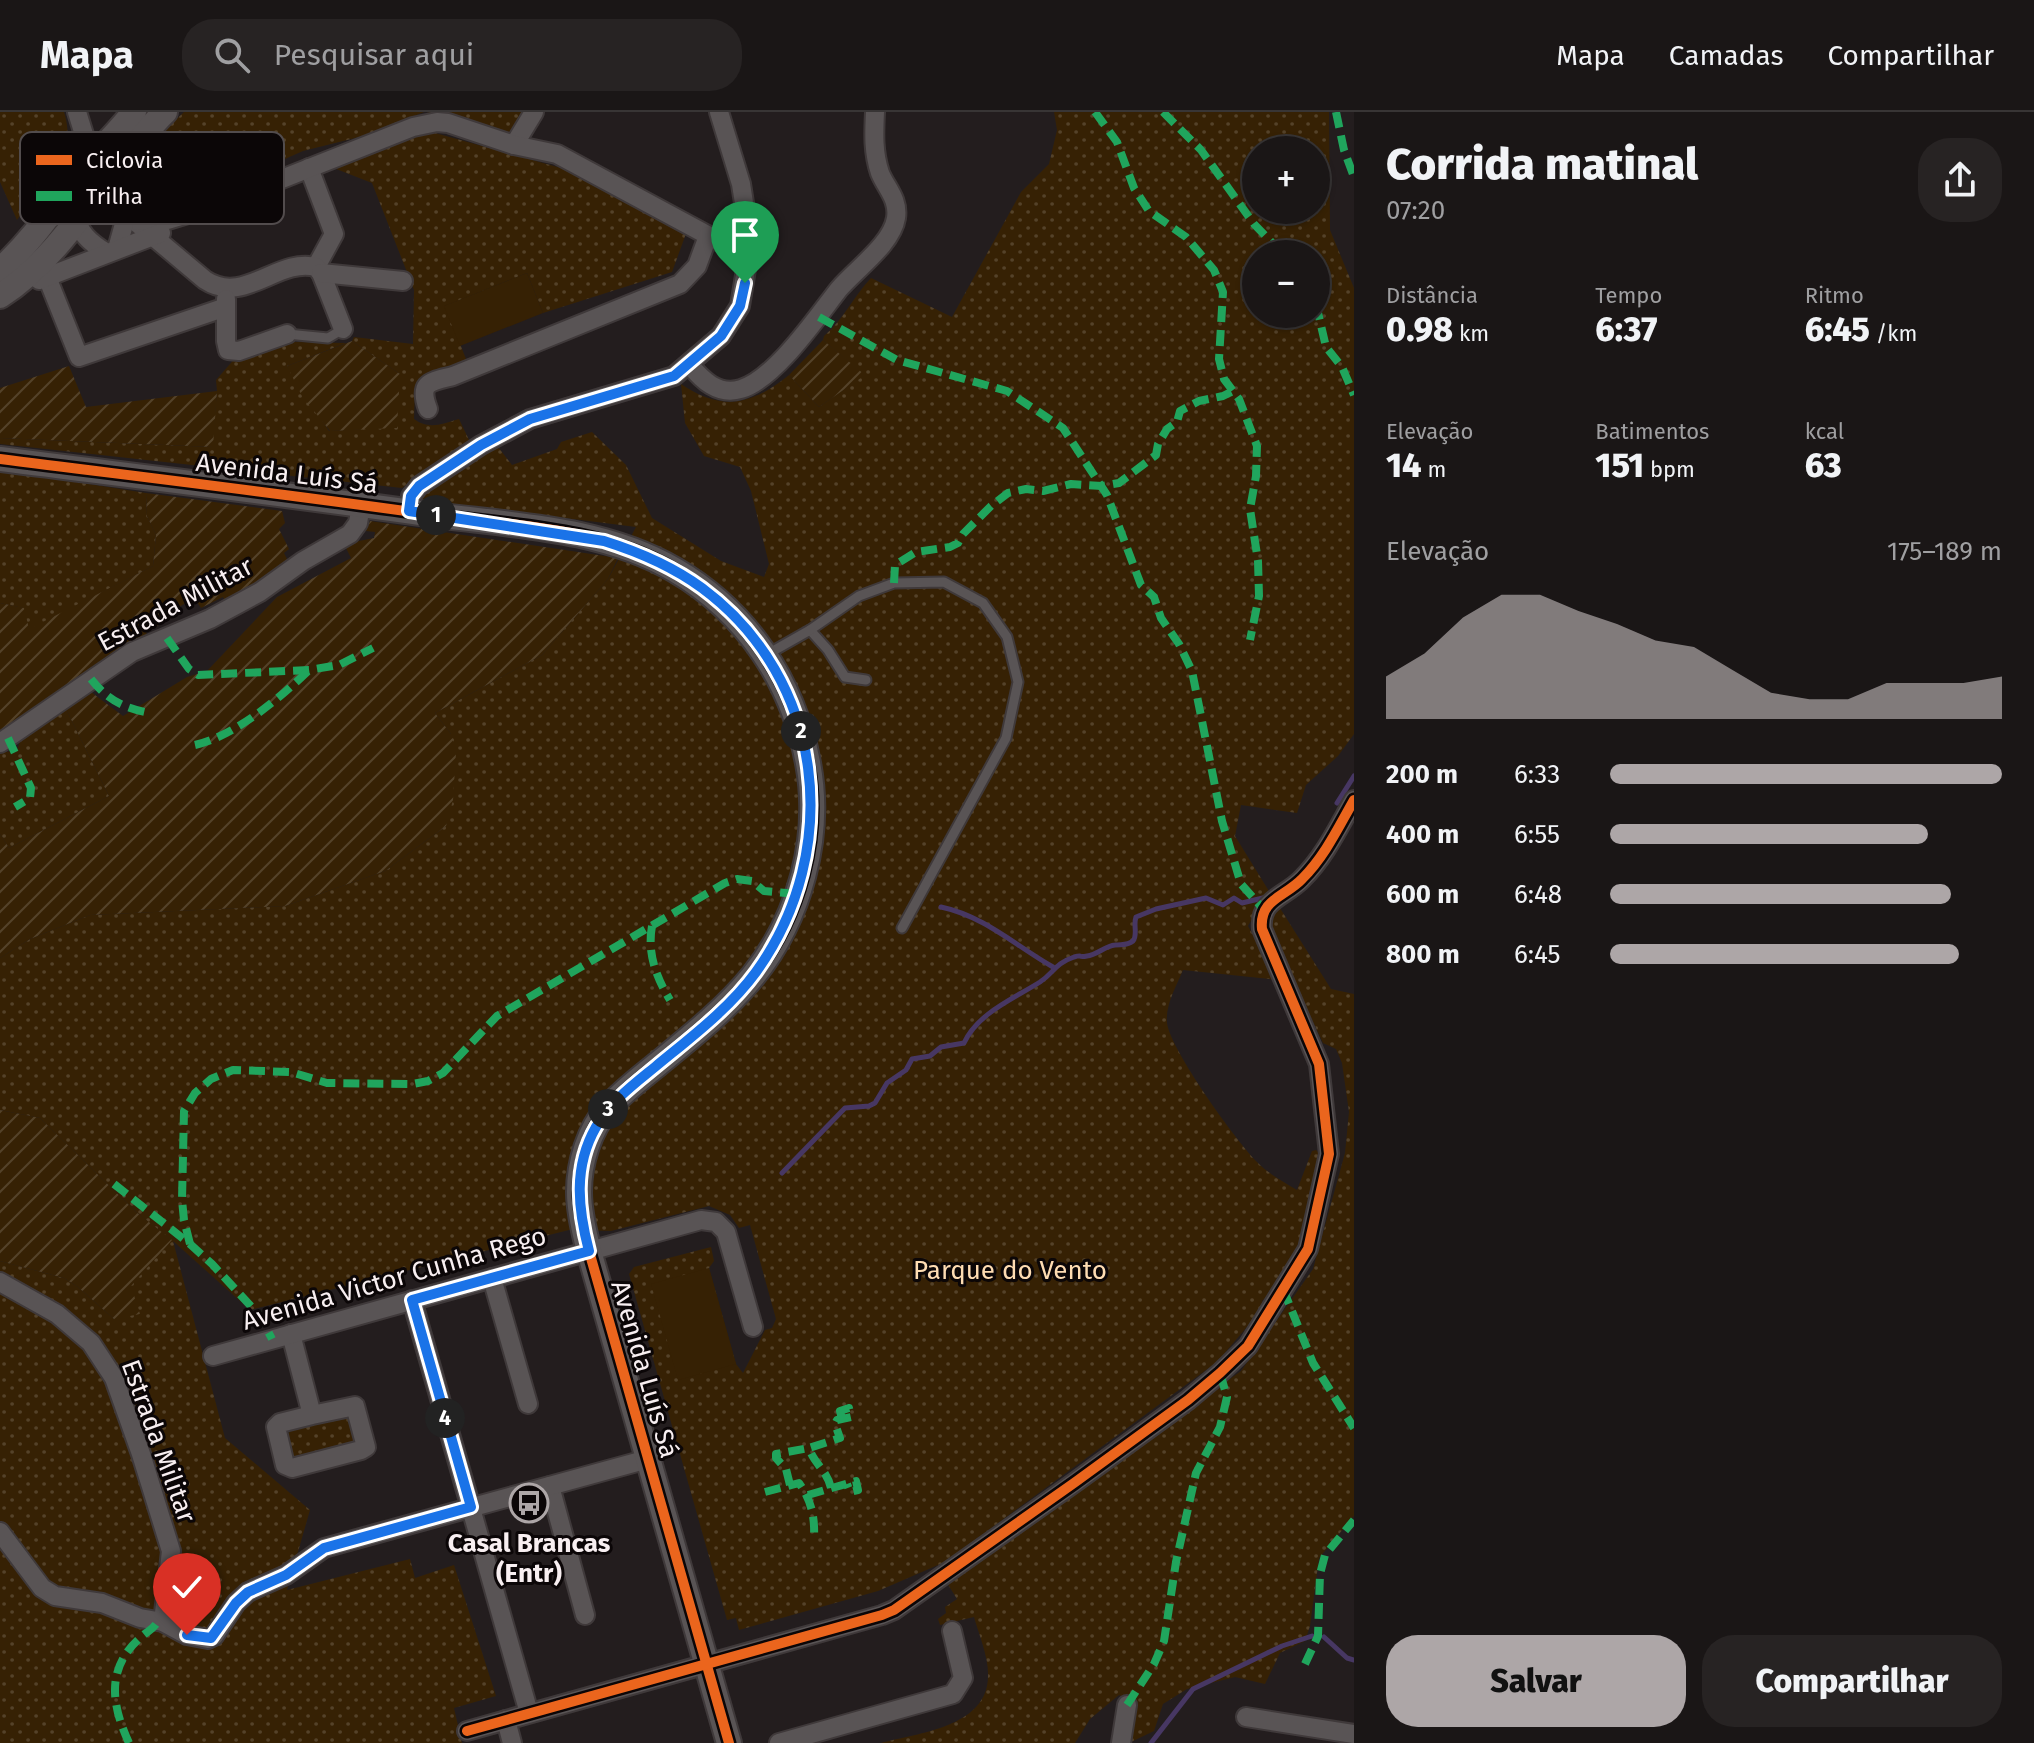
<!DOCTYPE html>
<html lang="pt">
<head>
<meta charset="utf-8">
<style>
	body { margin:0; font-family:"Fira Sans",sans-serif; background:#272323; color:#f1f3f6; height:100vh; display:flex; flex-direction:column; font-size:30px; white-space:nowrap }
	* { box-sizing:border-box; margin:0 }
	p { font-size:26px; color:#9f9fa1 }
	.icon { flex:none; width:44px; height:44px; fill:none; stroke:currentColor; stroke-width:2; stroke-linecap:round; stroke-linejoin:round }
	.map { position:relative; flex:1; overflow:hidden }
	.drawer { display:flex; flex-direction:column; background:#1a1616; width:680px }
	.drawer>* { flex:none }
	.buttons { position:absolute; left:1242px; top:24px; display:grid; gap:16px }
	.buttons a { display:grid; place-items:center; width:88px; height:88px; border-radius:50%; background:#1a1616; box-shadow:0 2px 6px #0004,0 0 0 2px #383535; font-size:40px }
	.pin { position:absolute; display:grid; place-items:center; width:68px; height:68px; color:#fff; margin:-82px -34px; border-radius:50% 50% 50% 0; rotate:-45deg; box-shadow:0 0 8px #0007 }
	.pin .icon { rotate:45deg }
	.km { position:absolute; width:40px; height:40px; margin:-20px; border-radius:50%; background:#222; color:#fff; font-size:22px; line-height:40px; text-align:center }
	.round { display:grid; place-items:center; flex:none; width:84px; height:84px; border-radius:32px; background:#272323 }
	.head { display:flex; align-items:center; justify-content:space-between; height:136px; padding:0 32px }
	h1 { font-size:44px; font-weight:800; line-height:60px }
	.figures { display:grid; grid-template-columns:repeat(3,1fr); gap:12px; height:136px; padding:8px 32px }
	.figures div { display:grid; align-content:center }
	.figures b { font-size:34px; font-weight:800 }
	.figures small { font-size:22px; font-weight:400 }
	.figures p { font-size:22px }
	.chart { height:224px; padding:16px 32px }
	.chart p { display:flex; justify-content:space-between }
	.chart svg { width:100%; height:144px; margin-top:8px; fill:#ada6a7; opacity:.7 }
	.primary-button { display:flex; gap:16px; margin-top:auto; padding:16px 32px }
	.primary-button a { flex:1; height:92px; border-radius:32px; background:#ada6a7; color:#111; font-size:32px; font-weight:800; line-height:92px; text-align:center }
	.primary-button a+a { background:#272323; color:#f1f3f6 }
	ul { padding:0 32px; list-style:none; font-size:26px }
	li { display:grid; grid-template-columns:128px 96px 1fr; align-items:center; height:60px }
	li i { height:20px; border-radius:10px; background:#ada6a7 }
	header { display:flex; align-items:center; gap:48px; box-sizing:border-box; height:112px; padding:0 40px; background:#1a1616; border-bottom:2px solid #383535 }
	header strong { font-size:38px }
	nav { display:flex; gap:44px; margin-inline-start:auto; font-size:28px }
	.search { width:560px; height:72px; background:#272323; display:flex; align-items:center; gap:20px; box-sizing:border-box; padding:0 28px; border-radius:32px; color:#9f9fa1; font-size:30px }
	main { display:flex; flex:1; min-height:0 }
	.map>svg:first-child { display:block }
	.grass { fill:url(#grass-dots); fill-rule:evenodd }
	.garden { fill:url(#garden-furrows) }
	.pitch { fill:#362104 }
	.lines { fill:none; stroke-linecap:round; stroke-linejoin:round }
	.stream { stroke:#473763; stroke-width:5 }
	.lane-casing { stroke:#3f393a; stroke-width:13 }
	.street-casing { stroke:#3f393a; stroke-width:22 }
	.secondary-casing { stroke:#3f393a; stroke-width:28 }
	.lane { stroke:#595455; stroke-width:9 }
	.street { stroke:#595455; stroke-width:18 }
	.secondary { stroke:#595455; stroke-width:24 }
	.quiet { stroke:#20a55d; stroke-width:8; stroke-dasharray:16 8; stroke-linecap:butt }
	.cycleway-casing { stroke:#0b0607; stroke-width:15 }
	.cycleway { stroke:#eb651d; stroke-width:10 }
	.route-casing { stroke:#fff; stroke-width:16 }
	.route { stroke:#1a73e8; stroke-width:10 }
	.labels { text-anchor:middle; stroke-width:6; stroke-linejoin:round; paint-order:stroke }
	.street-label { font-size:26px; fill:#f8eff1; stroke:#0b0607 }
	.park-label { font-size:26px; fill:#fedcb2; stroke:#0b0607 }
	.poi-label { font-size:26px; font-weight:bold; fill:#f8eff1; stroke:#0b0607 }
	.key { fill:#0b0607; stroke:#524c4d; stroke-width:2 }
	.key-label { font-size:22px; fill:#f8eff1 }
</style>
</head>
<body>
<header>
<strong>Mapa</strong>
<div class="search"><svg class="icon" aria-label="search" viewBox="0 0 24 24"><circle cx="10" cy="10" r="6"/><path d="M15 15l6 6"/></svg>Pesquisar aqui</div>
<nav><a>Mapa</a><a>Camadas</a><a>Compartilhar</a></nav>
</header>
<main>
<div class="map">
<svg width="1354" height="1631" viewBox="0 0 1354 1631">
	<defs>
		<pattern id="grass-dots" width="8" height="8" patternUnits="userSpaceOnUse" patternTransform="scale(2)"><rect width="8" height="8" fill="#362104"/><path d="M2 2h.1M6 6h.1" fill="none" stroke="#544229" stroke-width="1.8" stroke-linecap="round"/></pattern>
		<pattern id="garden-furrows" width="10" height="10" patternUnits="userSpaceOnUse" patternTransform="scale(2)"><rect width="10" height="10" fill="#362104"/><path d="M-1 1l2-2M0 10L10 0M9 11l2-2" fill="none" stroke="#544229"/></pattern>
	</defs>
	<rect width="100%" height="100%" fill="#231d1e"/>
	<g class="grass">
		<path d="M0,0H64C79,47 44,74 17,108L0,70Z"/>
		<path d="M184,0H424L363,24L303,39L197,86L175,100L158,101L146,98L132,79L131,63L161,22Z"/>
		<path d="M427,0H527L513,21L500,22Z"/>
		<path d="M1054,0H1329L1330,118L1354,176V622L1338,644L1306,673L1297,701L1241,693L1235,724L1272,784L1258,796L1248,814L1278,868L1183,858C1177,873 1165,893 1167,911C1170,937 1236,1029 1257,1050C1267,1061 1284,1070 1297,1078L1312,1039L1316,1038L1320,1042C1311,1092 1301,1153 1262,1189L1264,1195L1217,1250L945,1450L878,1479L739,1518L736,1506L727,1508L629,1162L634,1155L711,1135L714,1149L709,1156L736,1252L743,1261L765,1218L772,1216L776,1207L750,1113L739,1116L730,1103L709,1094L611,1119L569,1118L250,1198L173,1129L225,1326L310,1398L287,1478L410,1447L415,1466L454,1453L496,1584L454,1596L462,1631H0V1149L64,1166L78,1175L114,1207L130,1174L171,1128L136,1100L40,1006L0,998V846L30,827L90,803L285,794L385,759L446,714L451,622L435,601L542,543L608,467L636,415L422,388V379L495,331L512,353L557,337L561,330L592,320L626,353L652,406L721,449L764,465L769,452L751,379L740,355L704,344L685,311L681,272C722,300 752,293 789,263L819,295L864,263L823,228L824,224C844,207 853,185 871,166L952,205L1021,80L1049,52L1057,18ZM1256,38H1316V98H1256ZM1256,142H1316V202H1256Z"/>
		<path d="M428,19L579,61L687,119L672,160L543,201L527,161L445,194L468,252L415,274L414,307C429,318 442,312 459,307L470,330L402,376L0,332V326L212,335L217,279L216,268L237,244L295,230L346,231L287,254L329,319L363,317L400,262L352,229L354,225L413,232L414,178L372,71L331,55Z"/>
		<path d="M0,358L146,381L147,404L156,423L153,454L29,518L23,496L0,491Z"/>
		<path d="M65,595L109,684L9,736L0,722V637L7,640L17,638L21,627Z"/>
		<path d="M1278,793L1331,877L1354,882V1404L1319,1446L1310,1514L1305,1529L1280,1541L1265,1572L1235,1565L1187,1577L1163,1592L1154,1619L1129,1631L1133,1590L1119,1583L1090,1607L1075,1631H881C918,1621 987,1615 988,1565C989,1546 979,1523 974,1505L940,1513L938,1507L946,1501L945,1495L957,1487L947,1471L1241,1259L1313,1157L1345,1041L1349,1000L1342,951L1336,937L1323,931L1268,814L1270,803Z"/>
		<path d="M347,1304L354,1310L359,1322L355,1333L299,1349L292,1345L286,1324L292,1317Z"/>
	</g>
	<g class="garden">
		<path d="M823,228L865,263L819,295L789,263Z"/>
		<path d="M352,229L400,262L397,316L330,319L302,284L287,254Z"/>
		<path d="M69,254L86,295L217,279L213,335L0,326V276Z"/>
		<path d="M146,381L282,399L285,411L279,417L289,437L284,441L288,449L227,492L223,485L201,496L194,486L174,498L176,503L146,520L148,526L0,625V491L24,496L29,517L153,454L156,423L147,404Z"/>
		<path d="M370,409L618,446L608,467L542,543L435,601L451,622L456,641L453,688L446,714L385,759L285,794L90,803L30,827L0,846V722L9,736L109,684L65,595L87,577L123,604L187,565L207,559L277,485L351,446L344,432L374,426L375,420L366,419Z"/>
		<path d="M0,998L40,1006L136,1100L172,1128L131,1174L140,1202L114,1207L78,1175L64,1166L0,1149Z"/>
	</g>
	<g class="pitch">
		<path d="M527,161L543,201L460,234L444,194Z"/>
		<path d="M709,1156L736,1252L678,1268L651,1172Z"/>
	</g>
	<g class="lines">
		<g class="stream">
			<path d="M1337,691L1354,664"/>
			<path d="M941,795C984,804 1016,834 1053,855"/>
			<path d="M782,1061L845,996L869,994L875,991L887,971L906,958L912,947L930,944L941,935L964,931C978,901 1013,887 1040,870C1055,860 1054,852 1074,845C1085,842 1076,846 1087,844C1097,843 1105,834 1115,833C1122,832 1127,834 1133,829C1138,823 1133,813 1136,805L1156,797L1206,786L1223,793L1234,786L1242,791L1267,785"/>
			<path d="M1324,1525L1347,1546L1354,1548"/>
			<path d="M1151,1631L1193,1577L1282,1534L1312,1524"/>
		</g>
		<g class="lane-casing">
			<g id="lane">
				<path d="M287,222L328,226L343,217"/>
				<path d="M810,518L828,538L845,565L866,568"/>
				<path d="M766,543L810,518L859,484L894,471L944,470L983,491L1007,525L1018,570L1006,626L902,816"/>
			</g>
		</g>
		<g class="street-casing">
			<g id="street">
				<path d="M77,0L86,29V54"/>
				<path d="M514,33L534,0"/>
				<path d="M98,53C75,91 60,113 107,141"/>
				<path d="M309,56L334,122L316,155"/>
				<path d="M48,108L75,92L90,91L118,95L205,168C244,194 278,145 316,155L321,161L343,217"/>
				<path d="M137,109L168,108L211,95L413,15L437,10L448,11L514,33L557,42L748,145"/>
				<path d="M117,137L124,112L120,51"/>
				<path d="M321,161L403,169"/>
				<path d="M47,165L79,245L226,195"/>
				<path d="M39,168L161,121"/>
				<path d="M226,187V229L228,238L239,239L287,222"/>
				<path d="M689,252C702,268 718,284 741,277C775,267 817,205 839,177C856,157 892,132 896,106C899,87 886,76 880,61C873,40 874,21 875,0"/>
				<path d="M428,297C418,270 430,270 453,264L680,172L697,154L708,124"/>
				<path d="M409,399L411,384L419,374L481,333L530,307L674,264L721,224L740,194L748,145L747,110L741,72L719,0"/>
				<path d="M0,631L132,540L210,507L260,480L303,449L350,422L358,411L361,393"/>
				<path d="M492,1166L528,1292"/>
				<path d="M0,1170L57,1202L91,1231L114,1266L141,1342L171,1439L163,1510"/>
				<path d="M412,1188L529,1601"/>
				<path d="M291,1222L312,1303L280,1311L276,1315L285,1353L292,1356L361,1338L366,1335L355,1294L312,1303"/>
				<path d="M213,1244L701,1108L716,1110L726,1120L753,1215"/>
				<path d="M550,1374L585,1503"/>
				<path d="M0,1420L42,1476L55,1484L102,1491L140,1506L163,1510L187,1523L208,1527L214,1524L236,1491L248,1480L286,1463L324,1436L648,1347"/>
				<path d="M1246,1605L1354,1622"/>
				<path d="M506,1608L512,1631"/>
				<path d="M467,1619L882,1503L894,1498L1074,1371L1188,1288L1220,1261L1248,1234L1308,1137L1329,1042L1319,952L1262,817C1259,787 1285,785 1302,767C1325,744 1338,716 1354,688"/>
				<path d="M779,1631L953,1582L963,1566L952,1519"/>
				<path d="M1121,1631L1127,1593"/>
			</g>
		</g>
		<g class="secondary-casing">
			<g id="secondary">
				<path d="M0,158C34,127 53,97 80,61C97,40 117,22 134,0"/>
				<path d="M0,184C56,148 90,88 132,37C143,25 153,11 165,0"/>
				<path d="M0,347C142,365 285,382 427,402C509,413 602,415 675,458C747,500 793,570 808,651C822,724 800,806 753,864C726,897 692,924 659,951C642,965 623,979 608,996C589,1018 579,1051 579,1080C579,1100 584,1120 589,1139L729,1631"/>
			</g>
		</g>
		<use href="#lane" class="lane"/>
		<use href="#street" class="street"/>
		<use href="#secondary" class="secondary"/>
		<g class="quiet">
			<path d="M1095,0L1117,30L1134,76L1149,99L1186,125L1214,158L1223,180L1219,247L1224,267L1239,287L1257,334L1256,364L1250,397L1258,449L1259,484L1250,528"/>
			<path d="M1163,0L1201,38L1254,112L1283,142"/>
			<path d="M1336,0L1344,38L1354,65"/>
			<path d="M1316,192L1326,235L1342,255L1354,283"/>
			<path d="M819,205L897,248L1007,279L1063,316L1107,383L1141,473L1154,485L1161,506L1179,532L1192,559L1222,709L1241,772L1264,798"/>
			<path d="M894,471L895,453L916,440L950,435L958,431L963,422L991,394L1008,381L1026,377L1043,379L1071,372L1102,374L1119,371L1156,343L1158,332L1167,317L1177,310L1180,299L1199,289L1223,284L1233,279"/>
			<path d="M167,526L189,557L198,563L309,558L339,553L373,536"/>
			<path d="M91,567C106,586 121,595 145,600"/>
			<path d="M8,626L31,676L30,686L15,695"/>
			<path d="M195,633C235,624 280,586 309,558"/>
			<path d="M652,814C647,841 656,865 670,888"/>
			<path d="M114,1072L190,1132L212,1152L260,1204L272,1227"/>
			<path d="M190,1132L184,1108L182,1088L184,999L195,981L211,967L233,958L291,960L327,971L413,972L428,969L443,961L497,904L725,771L737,767L752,769L764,779L798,782"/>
			<path d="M1283,1177L1313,1251L1354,1316"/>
			<path d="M790,1373L786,1357L776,1346V1342L809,1336"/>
			<path d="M831,1376C827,1358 814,1352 809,1336L840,1326L835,1312L837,1308L851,1305L849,1296L840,1299L842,1307"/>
			<path d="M765,1380L799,1371C811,1388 815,1404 814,1426"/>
			<path d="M808,1383L856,1369L858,1378L850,1380L847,1372"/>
			<path d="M1305,1552L1318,1524L1320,1462L1325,1443L1354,1408"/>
			<path d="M1127,1593L1154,1552L1164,1529L1176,1450L1196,1361L1220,1315L1227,1285L1220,1261"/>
			<path d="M129,1631C112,1594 105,1557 140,1526C147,1519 153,1518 158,1509"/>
		</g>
		<g class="cycleway-casing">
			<g id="cycleway">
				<path d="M0,347C142,365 285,382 427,402C509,413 602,415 675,458C747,500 793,570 808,651C822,724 800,806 753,864C726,897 692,924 659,951C642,965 623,979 608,996C589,1018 579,1051 579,1080C579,1100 584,1120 589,1139L729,1631"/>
				<path d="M467,1619L882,1503L894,1498L1074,1371L1188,1288L1220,1261L1248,1234L1308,1137L1329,1042L1319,952L1262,817C1259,787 1285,785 1302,767C1325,744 1338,716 1354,688"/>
			</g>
		</g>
		<use href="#cycleway" class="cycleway"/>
	</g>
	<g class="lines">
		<g class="route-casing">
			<path id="route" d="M187,1523L211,1526L236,1491L248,1480L286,1463L324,1436L471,1395L412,1188L589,1139C578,1097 573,1055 596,1015C610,990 633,973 655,955C690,926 729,897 756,860C844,738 825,567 702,476C672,454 639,440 604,429L409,399L411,384L419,374L481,333L530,307L674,264L721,224L740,194L745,171"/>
		</g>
		<use href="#route" class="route"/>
	</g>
	<defs>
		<g id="bus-ring" transform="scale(2)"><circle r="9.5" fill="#0b0607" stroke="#ada6a7" stroke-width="1.5"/><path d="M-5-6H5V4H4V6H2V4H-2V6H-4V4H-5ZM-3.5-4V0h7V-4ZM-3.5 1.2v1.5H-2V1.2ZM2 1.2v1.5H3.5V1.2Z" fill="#ada6a7"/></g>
	</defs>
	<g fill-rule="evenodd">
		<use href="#bus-ring" x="529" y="1391"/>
	</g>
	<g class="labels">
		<g class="street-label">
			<text transform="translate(287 361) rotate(7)" y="9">Avenida Luís Sá</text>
			<text transform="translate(175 492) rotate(-28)" y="9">Estrada Militar</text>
			<text transform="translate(394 1166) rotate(-16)" y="9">Avenida Victor Cunha Rego</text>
			<text transform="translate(645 1257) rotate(74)" y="9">Avenida Luís Sá</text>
			<text transform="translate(159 1329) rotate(70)" y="9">Estrada Militar</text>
		</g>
		<g class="park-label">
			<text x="1010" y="1167">Parque do Vento</text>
		</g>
		<g class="poi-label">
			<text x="529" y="1440">Casal Brancas<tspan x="529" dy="30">(Entr)</tspan></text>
		</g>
	</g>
	<rect x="20" y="20" width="264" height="92" rx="12" class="key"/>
	<rect x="36" y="43" width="36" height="10" fill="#eb651d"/>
	<rect x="36" y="79" width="36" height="10" fill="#20a55d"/>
	<g class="key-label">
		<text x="86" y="56">Ciclovia</text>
		<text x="86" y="92">Trilha</text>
	</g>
</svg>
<div class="buttons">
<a>+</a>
<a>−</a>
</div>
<div class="pin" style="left:745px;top:171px;background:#1e9e55"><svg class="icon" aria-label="arrive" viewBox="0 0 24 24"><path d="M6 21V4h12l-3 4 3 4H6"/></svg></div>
<div class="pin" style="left:187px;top:1523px;background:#d93025"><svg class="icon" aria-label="check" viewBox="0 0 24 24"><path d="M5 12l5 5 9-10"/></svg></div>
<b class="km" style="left:436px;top:403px">1</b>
<b class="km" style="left:801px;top:619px">2</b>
<b class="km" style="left:608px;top:997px">3</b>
<b class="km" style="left:445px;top:1306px">4</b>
</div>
<section class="drawer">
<div class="head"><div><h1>Corrida matinal</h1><p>07:20</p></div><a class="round"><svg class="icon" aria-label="share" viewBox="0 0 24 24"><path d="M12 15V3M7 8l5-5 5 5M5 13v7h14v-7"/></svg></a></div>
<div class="figures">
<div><p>Distância</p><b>0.98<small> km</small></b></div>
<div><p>Tempo</p><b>6:37</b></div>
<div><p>Ritmo</p><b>6:45<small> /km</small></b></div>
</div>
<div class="figures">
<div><p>Elevação</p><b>14<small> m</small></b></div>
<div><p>Batimentos</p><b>151<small> bpm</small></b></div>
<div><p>kcal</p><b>63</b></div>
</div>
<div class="chart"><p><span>Elevação</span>175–189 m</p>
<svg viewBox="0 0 160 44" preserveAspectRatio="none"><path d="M0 44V31L10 24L20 13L30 6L40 6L50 11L60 15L70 20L80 22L90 29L100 36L110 38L120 38L130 33L140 33L150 33L160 31V44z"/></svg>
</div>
<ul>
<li><b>200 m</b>6:33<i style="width:100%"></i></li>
<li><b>400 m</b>6:55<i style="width:81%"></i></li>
<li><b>600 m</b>6:48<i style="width:87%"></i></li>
<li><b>800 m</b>6:45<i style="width:89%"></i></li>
</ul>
<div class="primary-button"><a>Salvar</a><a>Compartilhar</a></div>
</section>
</main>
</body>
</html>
